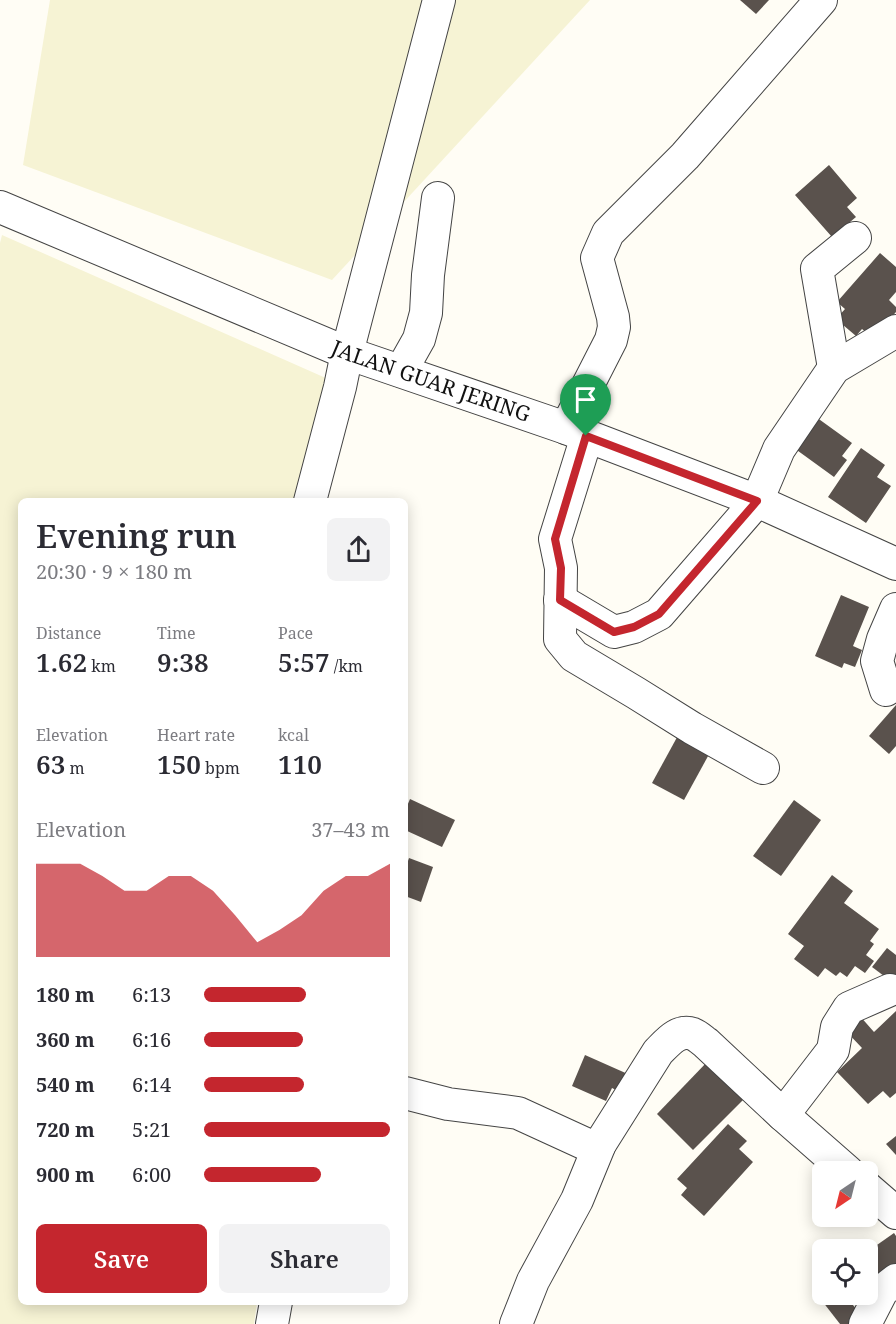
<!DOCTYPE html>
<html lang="en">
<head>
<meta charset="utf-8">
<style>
	body { margin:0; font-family:"Noto Serif",serif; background:#f2f2f3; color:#2b2b33; height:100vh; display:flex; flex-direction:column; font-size:22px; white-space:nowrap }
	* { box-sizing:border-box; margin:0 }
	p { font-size:20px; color:#7c7c81 }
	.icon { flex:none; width:33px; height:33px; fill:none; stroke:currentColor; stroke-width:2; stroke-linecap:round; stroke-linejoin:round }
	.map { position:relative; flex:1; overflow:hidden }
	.panel { position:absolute; left:18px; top:498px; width:390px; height:807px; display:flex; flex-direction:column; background:#fff; border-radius:9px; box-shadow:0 3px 15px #0003 }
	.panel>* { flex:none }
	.needle { width:39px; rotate:215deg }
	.fabs { position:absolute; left:812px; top:1161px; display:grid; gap:12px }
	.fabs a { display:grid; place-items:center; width:66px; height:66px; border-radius:9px; background:#fff; box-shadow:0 3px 15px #0003; font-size:30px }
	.pin { position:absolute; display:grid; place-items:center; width:51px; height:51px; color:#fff; margin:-62px -26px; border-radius:50% 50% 50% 0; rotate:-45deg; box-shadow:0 0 6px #0007 }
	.pin .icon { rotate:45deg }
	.round { display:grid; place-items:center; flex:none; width:63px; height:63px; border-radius:9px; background:#f2f2f3 }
	.head { display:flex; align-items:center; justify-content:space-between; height:102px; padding:0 18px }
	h1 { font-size:33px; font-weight:600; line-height:45px }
	.stats { display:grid; grid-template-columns:repeat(3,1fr); gap:9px; height:102px; padding:6px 18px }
	.stats div { display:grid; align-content:center }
	.stats b { font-size:26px; font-weight:600 }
	.stats small { font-size:16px; font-weight:400 }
	.stats p { font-size:16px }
	.chart { height:168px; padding:12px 18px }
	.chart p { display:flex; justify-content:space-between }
	.chart svg { width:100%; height:108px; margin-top:6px; fill:#c4262e; opacity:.7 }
	.button { display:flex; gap:12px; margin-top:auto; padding:12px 18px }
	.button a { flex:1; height:69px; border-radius:9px; background:#c4262e; color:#fff; font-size:24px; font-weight:600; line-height:69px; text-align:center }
	.button a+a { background:#f2f2f3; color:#2b2b33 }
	ul { padding:0 18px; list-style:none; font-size:20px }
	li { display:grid; grid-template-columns:96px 72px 1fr; align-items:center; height:45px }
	li i { height:15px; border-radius:8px; background:#c4262e }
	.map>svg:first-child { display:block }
	.farmland { fill:#f6f3d4 }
	.building { fill:#5a524d }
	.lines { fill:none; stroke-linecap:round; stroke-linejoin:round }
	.minor-casing { stroke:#444; stroke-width:34 }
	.minor { stroke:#fff; stroke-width:32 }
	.route-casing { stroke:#fff; stroke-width:12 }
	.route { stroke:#c4262e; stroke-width:8 }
	.labels { text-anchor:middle; stroke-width:6; stroke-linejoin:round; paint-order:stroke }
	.street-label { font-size:21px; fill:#111; stroke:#fff }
</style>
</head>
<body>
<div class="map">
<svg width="896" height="1324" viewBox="0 0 896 1324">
	<rect width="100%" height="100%" fill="#fffdf5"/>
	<g class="farmland">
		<path d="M50,0H590L332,280L23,165Z"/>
		<path d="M2,235L328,379L298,501H21V1302H257L254,1324H0V243Z"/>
	</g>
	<g class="building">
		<path d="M740,0H769L756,14Z"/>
		<path d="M829,165L857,198L847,207L856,217L832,237L795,195Z"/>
		<path d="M880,253L896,267V292L889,300L896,307V312L873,338L862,329L856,336L836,319L845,309L837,302Z"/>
		<path d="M816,417L852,443L842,456L847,460L834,477L794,448Z"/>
		<path d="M861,448L885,465L877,477L891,486L866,523L828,497Z"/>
		<path d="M841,595L869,607L853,646L862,650L855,667L844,663L842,668L815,656Z"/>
		<path d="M896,705V746L889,754L869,736Z"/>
		<path d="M681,730L713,747L684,800L652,783Z"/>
		<path d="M410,799L455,820L442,847L405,830V811Z"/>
		<path d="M794,800L821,820L781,876L753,856Z"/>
		<path d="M409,858L433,867L421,902L405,896V870Z"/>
		<path d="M832,875L853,891L844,903L879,929L870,941L874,944L866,955L874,961L865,973L855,966L847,977L840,972L836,976L825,968L818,977L794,959L804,946L788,934Z"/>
		<path d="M887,948L896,955V985L872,967Z"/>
		<path d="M896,1011V1093L890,1098L883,1091L868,1104L837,1072L862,1048L844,1029L859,1015L874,1032Z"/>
		<path d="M585,1055L630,1075L622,1093L612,1088L606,1101L572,1086Z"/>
		<path d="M708,1061L745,1098L693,1150L657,1114Z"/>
		<path d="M728,1124L747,1141L739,1149L753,1162L704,1216L681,1195L687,1188L677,1179Z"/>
		<path d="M896,1136V1155L886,1144Z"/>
		<path d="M894,1233L896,1236V1272L867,1292V1252Z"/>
		<path d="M823,1294H844L866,1321L862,1324H840L819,1297Z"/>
	</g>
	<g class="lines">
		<g class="minor-casing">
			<g id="minor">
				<path id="s1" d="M0,207L347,353L566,428L757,501L896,564"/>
				<path d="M834,368L817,269L855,238"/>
				<path d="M401,371L419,339L426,313L428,275L438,198"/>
				<path d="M566,428L611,340L614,327L613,317L597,258L608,233L685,156L821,0"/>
				<path d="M587,436L555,539L561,568L560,639L574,656L636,693L692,728L763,768"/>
				<path d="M310,501L340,387L347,353L439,0"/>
				<path d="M560,600L614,632L634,627L659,614L757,501L779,449L834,368L896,331"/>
				<path d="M886,690L877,661L883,639L896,609"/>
				<path d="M405,1093L448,1104L518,1113L590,1146L600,1144"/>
				<path d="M783,1115L833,1050L837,1027L849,1008L890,990"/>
				<path d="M867,1188L896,1213"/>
				<path d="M272,1324L276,1302"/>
				<path d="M516,1324L533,1281L577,1200L600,1144L658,1052C668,1042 678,1029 693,1034C698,1036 703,1041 706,1043L783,1115L848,1172"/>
				<path d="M865,1324L882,1291L896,1280"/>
			</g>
		</g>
		<use href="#minor" class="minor"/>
	</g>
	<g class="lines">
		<g class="route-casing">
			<path id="route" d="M586,436L757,501L659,614L634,627L614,632L560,600L561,568L555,539Z"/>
		</g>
		<use href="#route" class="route"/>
	</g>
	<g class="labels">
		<g class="street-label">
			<text dy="7" stroke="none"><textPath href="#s1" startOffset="465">JALAN GUAR JERING</textPath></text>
		</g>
	</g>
</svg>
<div class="fabs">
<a><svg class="needle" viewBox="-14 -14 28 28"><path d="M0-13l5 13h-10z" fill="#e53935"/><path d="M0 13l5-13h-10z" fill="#7c7c81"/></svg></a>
<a><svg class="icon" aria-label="locate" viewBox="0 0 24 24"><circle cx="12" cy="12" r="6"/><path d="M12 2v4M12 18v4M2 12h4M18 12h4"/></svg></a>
</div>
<div class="pin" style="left:586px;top:436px;background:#1e9e55"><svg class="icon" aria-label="arrive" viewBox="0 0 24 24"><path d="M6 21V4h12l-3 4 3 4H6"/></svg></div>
<section class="panel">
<div class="head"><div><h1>Evening run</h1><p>20:30 · 9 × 180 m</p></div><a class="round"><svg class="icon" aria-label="share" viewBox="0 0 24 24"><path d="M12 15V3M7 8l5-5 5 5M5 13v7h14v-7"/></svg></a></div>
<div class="stats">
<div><p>Distance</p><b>1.62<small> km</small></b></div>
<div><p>Time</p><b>9:38</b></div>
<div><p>Pace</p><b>5:57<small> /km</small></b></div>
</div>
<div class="stats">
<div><p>Elevation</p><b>63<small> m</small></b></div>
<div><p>Heart rate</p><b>150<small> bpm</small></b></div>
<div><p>kcal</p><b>110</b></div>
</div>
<div class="chart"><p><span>Elevation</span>37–43 m</p>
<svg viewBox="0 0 160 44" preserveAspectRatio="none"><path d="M0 44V6L10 6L20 6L30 11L40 17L50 17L60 11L70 11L80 17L90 27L100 38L110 33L120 27L130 17L140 11L150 11L160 6V44z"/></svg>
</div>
<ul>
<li><b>180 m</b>6:13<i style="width:55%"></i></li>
<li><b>360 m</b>6:16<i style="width:53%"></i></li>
<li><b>540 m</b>6:14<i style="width:54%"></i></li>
<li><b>720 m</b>5:21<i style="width:100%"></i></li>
<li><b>900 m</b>6:00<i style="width:63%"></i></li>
</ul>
<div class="button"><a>Save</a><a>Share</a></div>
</section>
</div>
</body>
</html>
